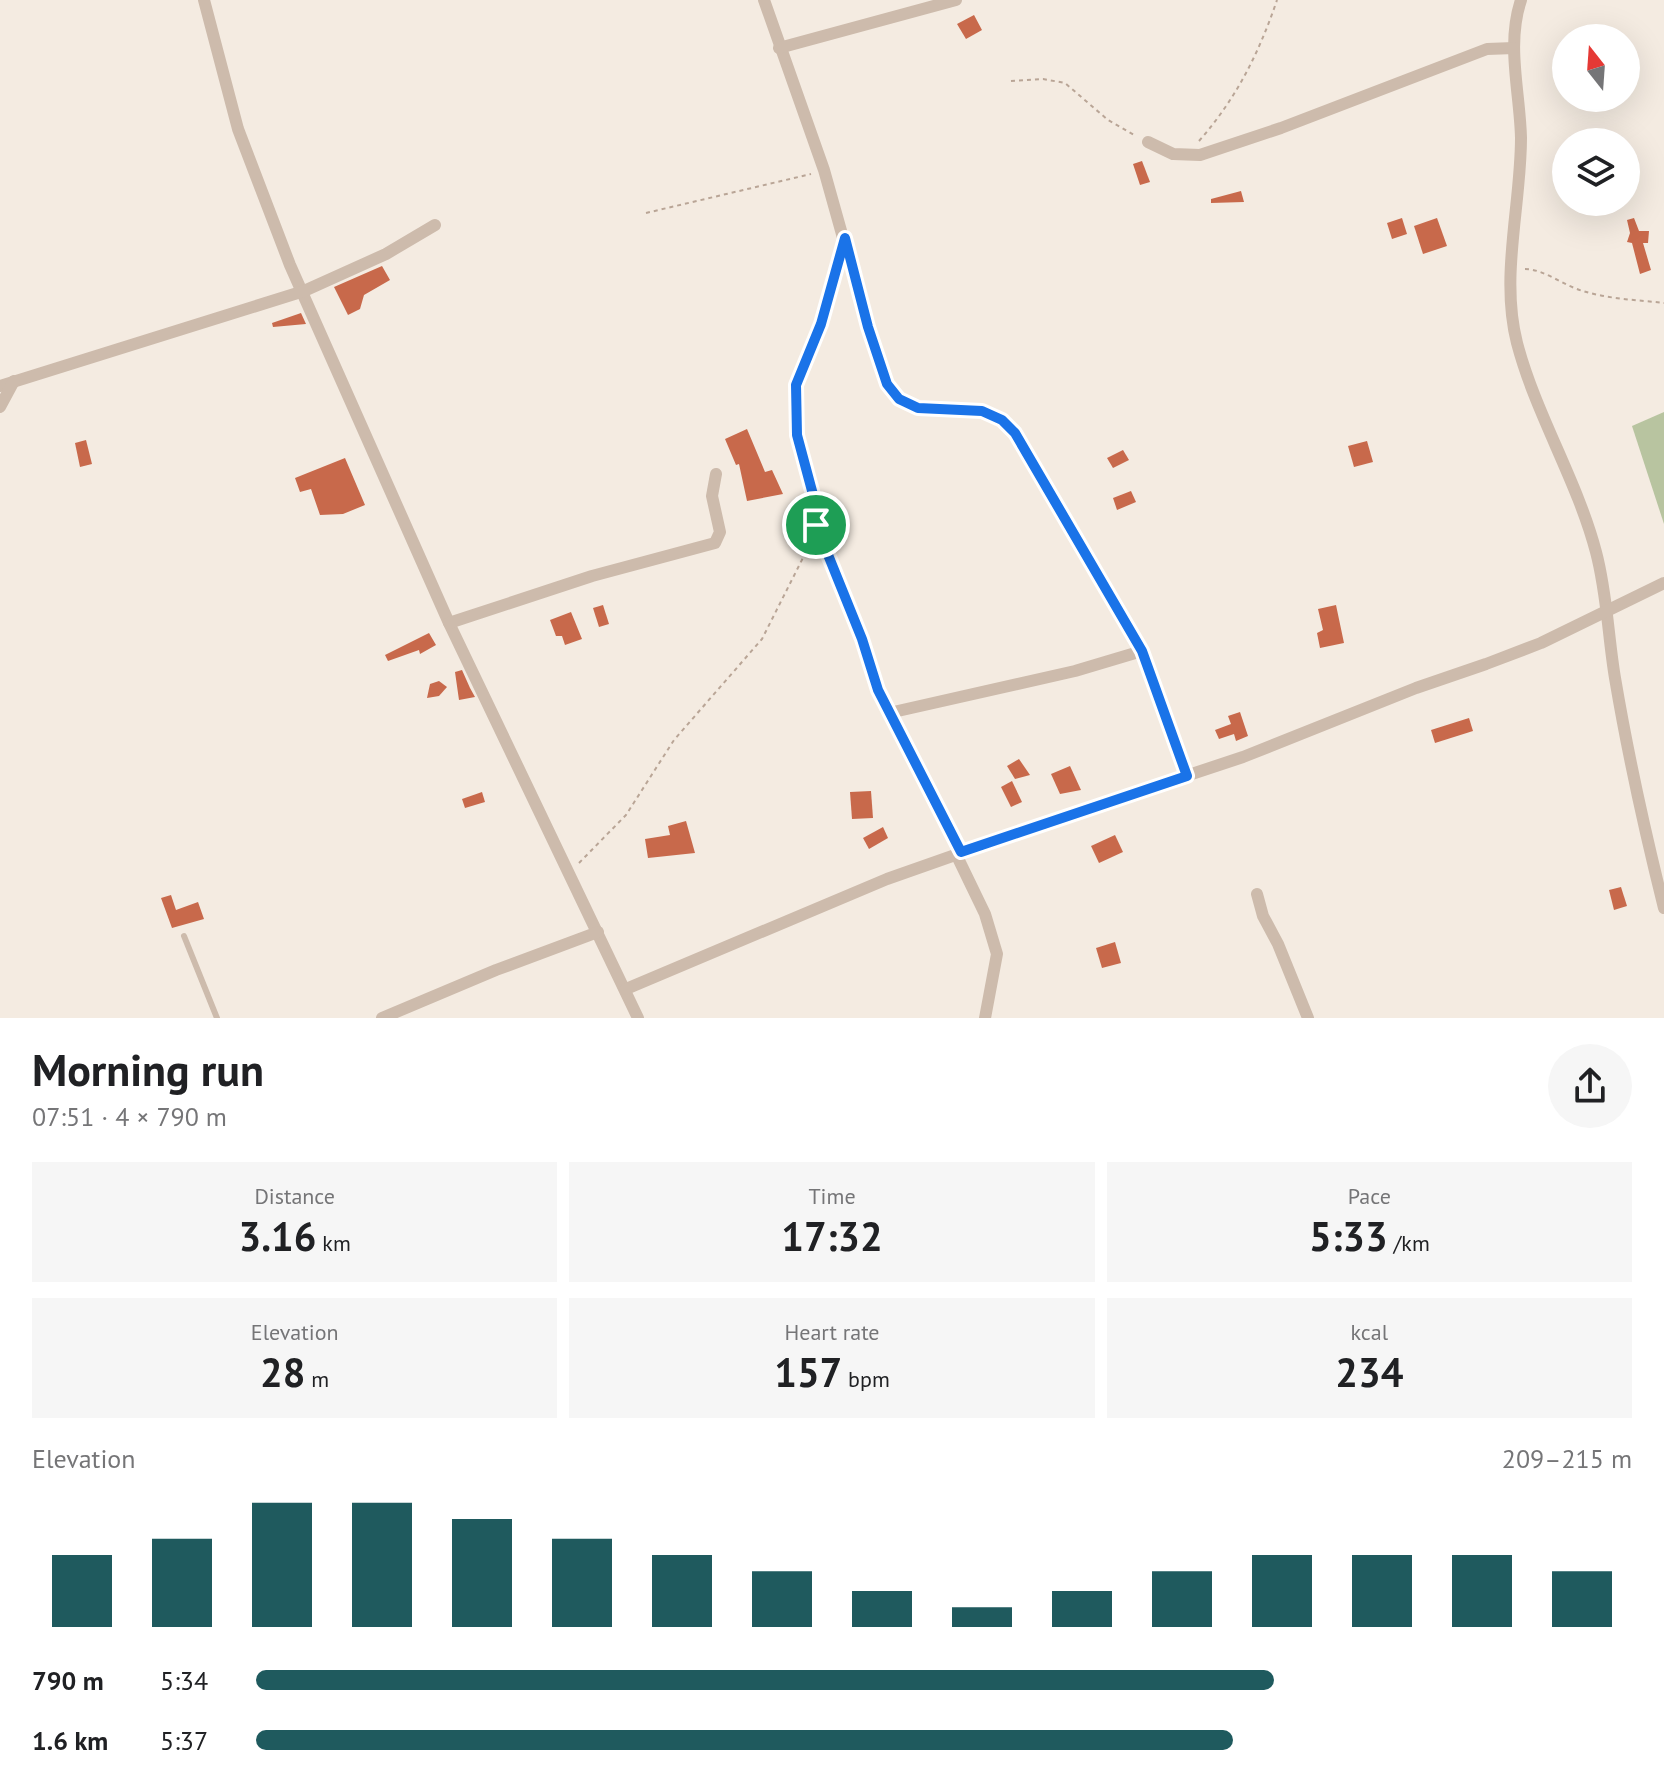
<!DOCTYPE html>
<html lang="en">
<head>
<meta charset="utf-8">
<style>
	body { margin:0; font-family:"PT Sans",sans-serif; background:#f6f6f6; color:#202124; height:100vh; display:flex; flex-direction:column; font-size:30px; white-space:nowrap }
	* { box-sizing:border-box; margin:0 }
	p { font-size:26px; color:#757577 }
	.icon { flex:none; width:44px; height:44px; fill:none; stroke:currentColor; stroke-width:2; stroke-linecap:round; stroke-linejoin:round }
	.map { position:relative; height:1018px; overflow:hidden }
	.panel { display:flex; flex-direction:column; background:#fff; flex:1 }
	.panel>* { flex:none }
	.needle { width:52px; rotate:343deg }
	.buttons { position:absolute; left:1552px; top:24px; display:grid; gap:16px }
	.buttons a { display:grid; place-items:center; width:88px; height:88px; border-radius:50%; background:#fff; box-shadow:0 8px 32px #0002; font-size:40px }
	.pin { position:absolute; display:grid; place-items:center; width:68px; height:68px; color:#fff; margin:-34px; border:4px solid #fff; border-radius:50%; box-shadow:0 2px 8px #0007 }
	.round { display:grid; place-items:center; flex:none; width:84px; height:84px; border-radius:42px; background:#f6f6f6 }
	.head { display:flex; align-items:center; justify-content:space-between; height:136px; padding:0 32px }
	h1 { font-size:44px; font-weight:700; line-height:60px }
	.metrics { display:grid; grid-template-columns:repeat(3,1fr); gap:12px; height:136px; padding:8px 32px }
	.metrics div { display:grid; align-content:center; border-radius:0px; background:#f6f6f6; text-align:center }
	.metrics b { font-size:40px; font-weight:700 }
	.metrics small { font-size:22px; font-weight:400 }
	.metrics p { font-size:22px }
	.chart { height:224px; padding:16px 32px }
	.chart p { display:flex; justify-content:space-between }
	.chart svg { width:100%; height:144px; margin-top:8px; stroke:#1f5a5e; stroke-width:6 }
	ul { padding:0 32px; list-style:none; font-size:26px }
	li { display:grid; grid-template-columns:128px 96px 1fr; align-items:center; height:60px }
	li i { height:20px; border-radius:10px; background:#1f5a5e }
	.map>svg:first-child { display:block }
	.green { fill:#b8c4a0 }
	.building { fill:#c8694b }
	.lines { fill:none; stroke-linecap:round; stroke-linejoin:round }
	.path { stroke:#b9a596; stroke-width:2; stroke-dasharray:4 4; stroke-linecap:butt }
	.service { stroke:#cdbbac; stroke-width:6 }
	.minor { stroke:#cdbbac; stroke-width:12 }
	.route-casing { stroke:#fff; stroke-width:16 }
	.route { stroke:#1a73e8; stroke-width:10 }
</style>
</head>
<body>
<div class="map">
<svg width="1664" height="1018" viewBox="0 0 1664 1018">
	<rect width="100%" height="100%" fill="#f4ebe1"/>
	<path class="green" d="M1664,412V524L1632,426Z"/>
	<g class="building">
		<path d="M974,15L982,30L966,39L957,24Z"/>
		<path d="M1142,161L1150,182L1140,185L1133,164Z"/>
		<path d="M1241,191L1244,202L1211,203V199Z"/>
		<path d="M1402,218L1407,234L1392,239L1387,223Z"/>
		<path d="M1437,218L1447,246L1423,254L1414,226Z"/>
		<path d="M1634,218L1639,231H1649L1648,243H1643L1651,270L1640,274L1632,243L1627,242L1630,233L1627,220Z"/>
		<path d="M382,266L390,280L364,295L360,309L348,315L334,287Z"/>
		<path d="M301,313L306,324L273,327L272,323Z"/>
		<path d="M747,429L765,472L772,470L783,494L747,501L739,464L736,465L725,439Z"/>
		<path d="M86,440L92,464L80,467L75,443Z"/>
		<path d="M1367,441L1373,462L1354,467L1348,446Z"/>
		<path d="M1123,450L1129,460L1113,468L1107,458Z"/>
		<path d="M345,458L365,505L343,514L320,515L311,489L300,492L295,478Z"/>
		<path d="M1131,491L1136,502L1117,510L1113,498Z"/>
		<path d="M603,605L609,624L599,627L593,608Z"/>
		<path d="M1336,605L1344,643L1320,648L1317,633L1323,630L1318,609Z"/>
		<path d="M571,612L582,639L565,645L562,636H556L550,620Z"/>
		<path d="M429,633L436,645L420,654L419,650L388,661L385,655Z"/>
		<path d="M462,670L470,688L475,697L459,700L455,672Z"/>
		<path d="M439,681L447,687L439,696L427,698L430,684Z"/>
		<path d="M1240,712L1248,736L1236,741L1234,734L1219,739L1215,730L1231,724L1228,716Z"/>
		<path d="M1469,718L1473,731L1435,743L1431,730Z"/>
		<path d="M1019,759L1030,775L1015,779L1007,766Z"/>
		<path d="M1070,766L1081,790L1060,794L1051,774Z"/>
		<path d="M1012,781L1022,802L1011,807L1001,787Z"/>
		<path d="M871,791L873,818L852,819L850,792Z"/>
		<path d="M482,792L485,802L465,808L462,799Z"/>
		<path d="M686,821L695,853L648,858L645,839L670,835L668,826Z"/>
		<path d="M883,827L888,838L869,849L863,838Z"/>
		<path d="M1115,835L1123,852L1099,863L1091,846Z"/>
		<path d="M1621,887L1627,906L1614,910L1609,890Z"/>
		<path d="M171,895L176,910L198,902L204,919L172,928L161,898Z"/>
		<path d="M1115,942L1121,963L1102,968L1096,948Z"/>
	</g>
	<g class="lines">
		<g class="path">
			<path d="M1011,81L1043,79L1065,83L1108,120L1136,136"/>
			<path d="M1199,141C1236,99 1259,53 1277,0"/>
			<path d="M646,213L811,174"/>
			<path d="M1525,269C1544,269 1564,286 1583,291C1608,299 1638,300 1664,303"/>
			<path d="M818,528L884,702"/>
			<path d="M896,725L955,840"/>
			<path d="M579,863L626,815L674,740L762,639L813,538L816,525L815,502L797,435L796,385L812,350L836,266"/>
		</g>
		<path class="service" d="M184,936L217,1018"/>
		<g class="minor">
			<path d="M204,0L238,129L290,265L449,623L638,1018"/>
			<path d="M764,0L824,170L868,327L887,384L899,399L918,408L982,411L1002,420L1015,433L1142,651L1187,776"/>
			<path d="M1521,0C1506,45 1520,92 1521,138C1521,205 1500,277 1517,343C1536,415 1577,480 1596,552C1607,593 1608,636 1615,678C1628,755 1645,832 1664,908"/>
			<path d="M779,48L956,0"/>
			<path d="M1148,142L1173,154L1200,155L1281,128L1487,49L1514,48"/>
			<path d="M0,386L304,291L386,254L435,225"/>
			<path d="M0,407L14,381"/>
			<path d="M449,623L592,576L715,543L720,532L712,496L716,474"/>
			<path d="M889,713L1075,671L1142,651"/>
			<path d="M956,854L985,914L997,954L985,1018"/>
			<path d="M1257,894L1263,916L1278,944L1308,1018"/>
			<path d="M626,989L887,879L1086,809L1243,757L1416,688L1486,664L1541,643L1664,583"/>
			<path d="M382,1018L496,970L598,932"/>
		</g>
	</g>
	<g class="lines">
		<g class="route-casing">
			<path id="route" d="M845,238L868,327L887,384L899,399L918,408L982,411L1002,420L1015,433L1142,651L1187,776L961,852L878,690L862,639L816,525L815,502L797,435L796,385L821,324Z"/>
		</g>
		<use href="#route" class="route"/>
	</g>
</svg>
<div class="buttons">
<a><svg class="needle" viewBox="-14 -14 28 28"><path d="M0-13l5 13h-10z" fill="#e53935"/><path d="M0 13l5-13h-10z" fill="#757577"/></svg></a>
<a><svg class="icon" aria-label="layers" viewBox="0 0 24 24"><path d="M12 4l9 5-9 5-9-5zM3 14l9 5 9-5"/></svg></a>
</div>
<div class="pin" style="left:816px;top:525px;background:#1e9e55"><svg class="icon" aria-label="arrive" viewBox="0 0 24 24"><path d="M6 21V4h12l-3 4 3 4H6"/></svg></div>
</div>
<section class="panel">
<div class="head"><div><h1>Morning run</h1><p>07:51 · 4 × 790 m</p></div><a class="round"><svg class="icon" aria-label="share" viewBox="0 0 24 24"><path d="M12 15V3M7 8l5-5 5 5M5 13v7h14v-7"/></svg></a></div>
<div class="metrics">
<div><p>Distance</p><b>3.16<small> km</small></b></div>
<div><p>Time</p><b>17:32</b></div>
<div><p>Pace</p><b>5:33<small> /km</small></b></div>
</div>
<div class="metrics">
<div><p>Elevation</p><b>28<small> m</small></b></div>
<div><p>Heart rate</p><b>157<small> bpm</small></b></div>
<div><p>kcal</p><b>234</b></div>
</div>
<div class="chart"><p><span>Elevation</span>209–215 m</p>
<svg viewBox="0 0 160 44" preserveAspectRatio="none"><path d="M5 44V22M15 44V17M25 44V6M35 44V6M45 44V11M55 44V17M65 44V22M75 44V27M85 44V33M95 44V38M105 44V33M115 44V27M125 44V22M135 44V22M145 44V22M155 44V27"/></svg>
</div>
<ul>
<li><b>790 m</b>5:34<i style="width:74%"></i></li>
<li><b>1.6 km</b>5:37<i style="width:71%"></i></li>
</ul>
</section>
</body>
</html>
